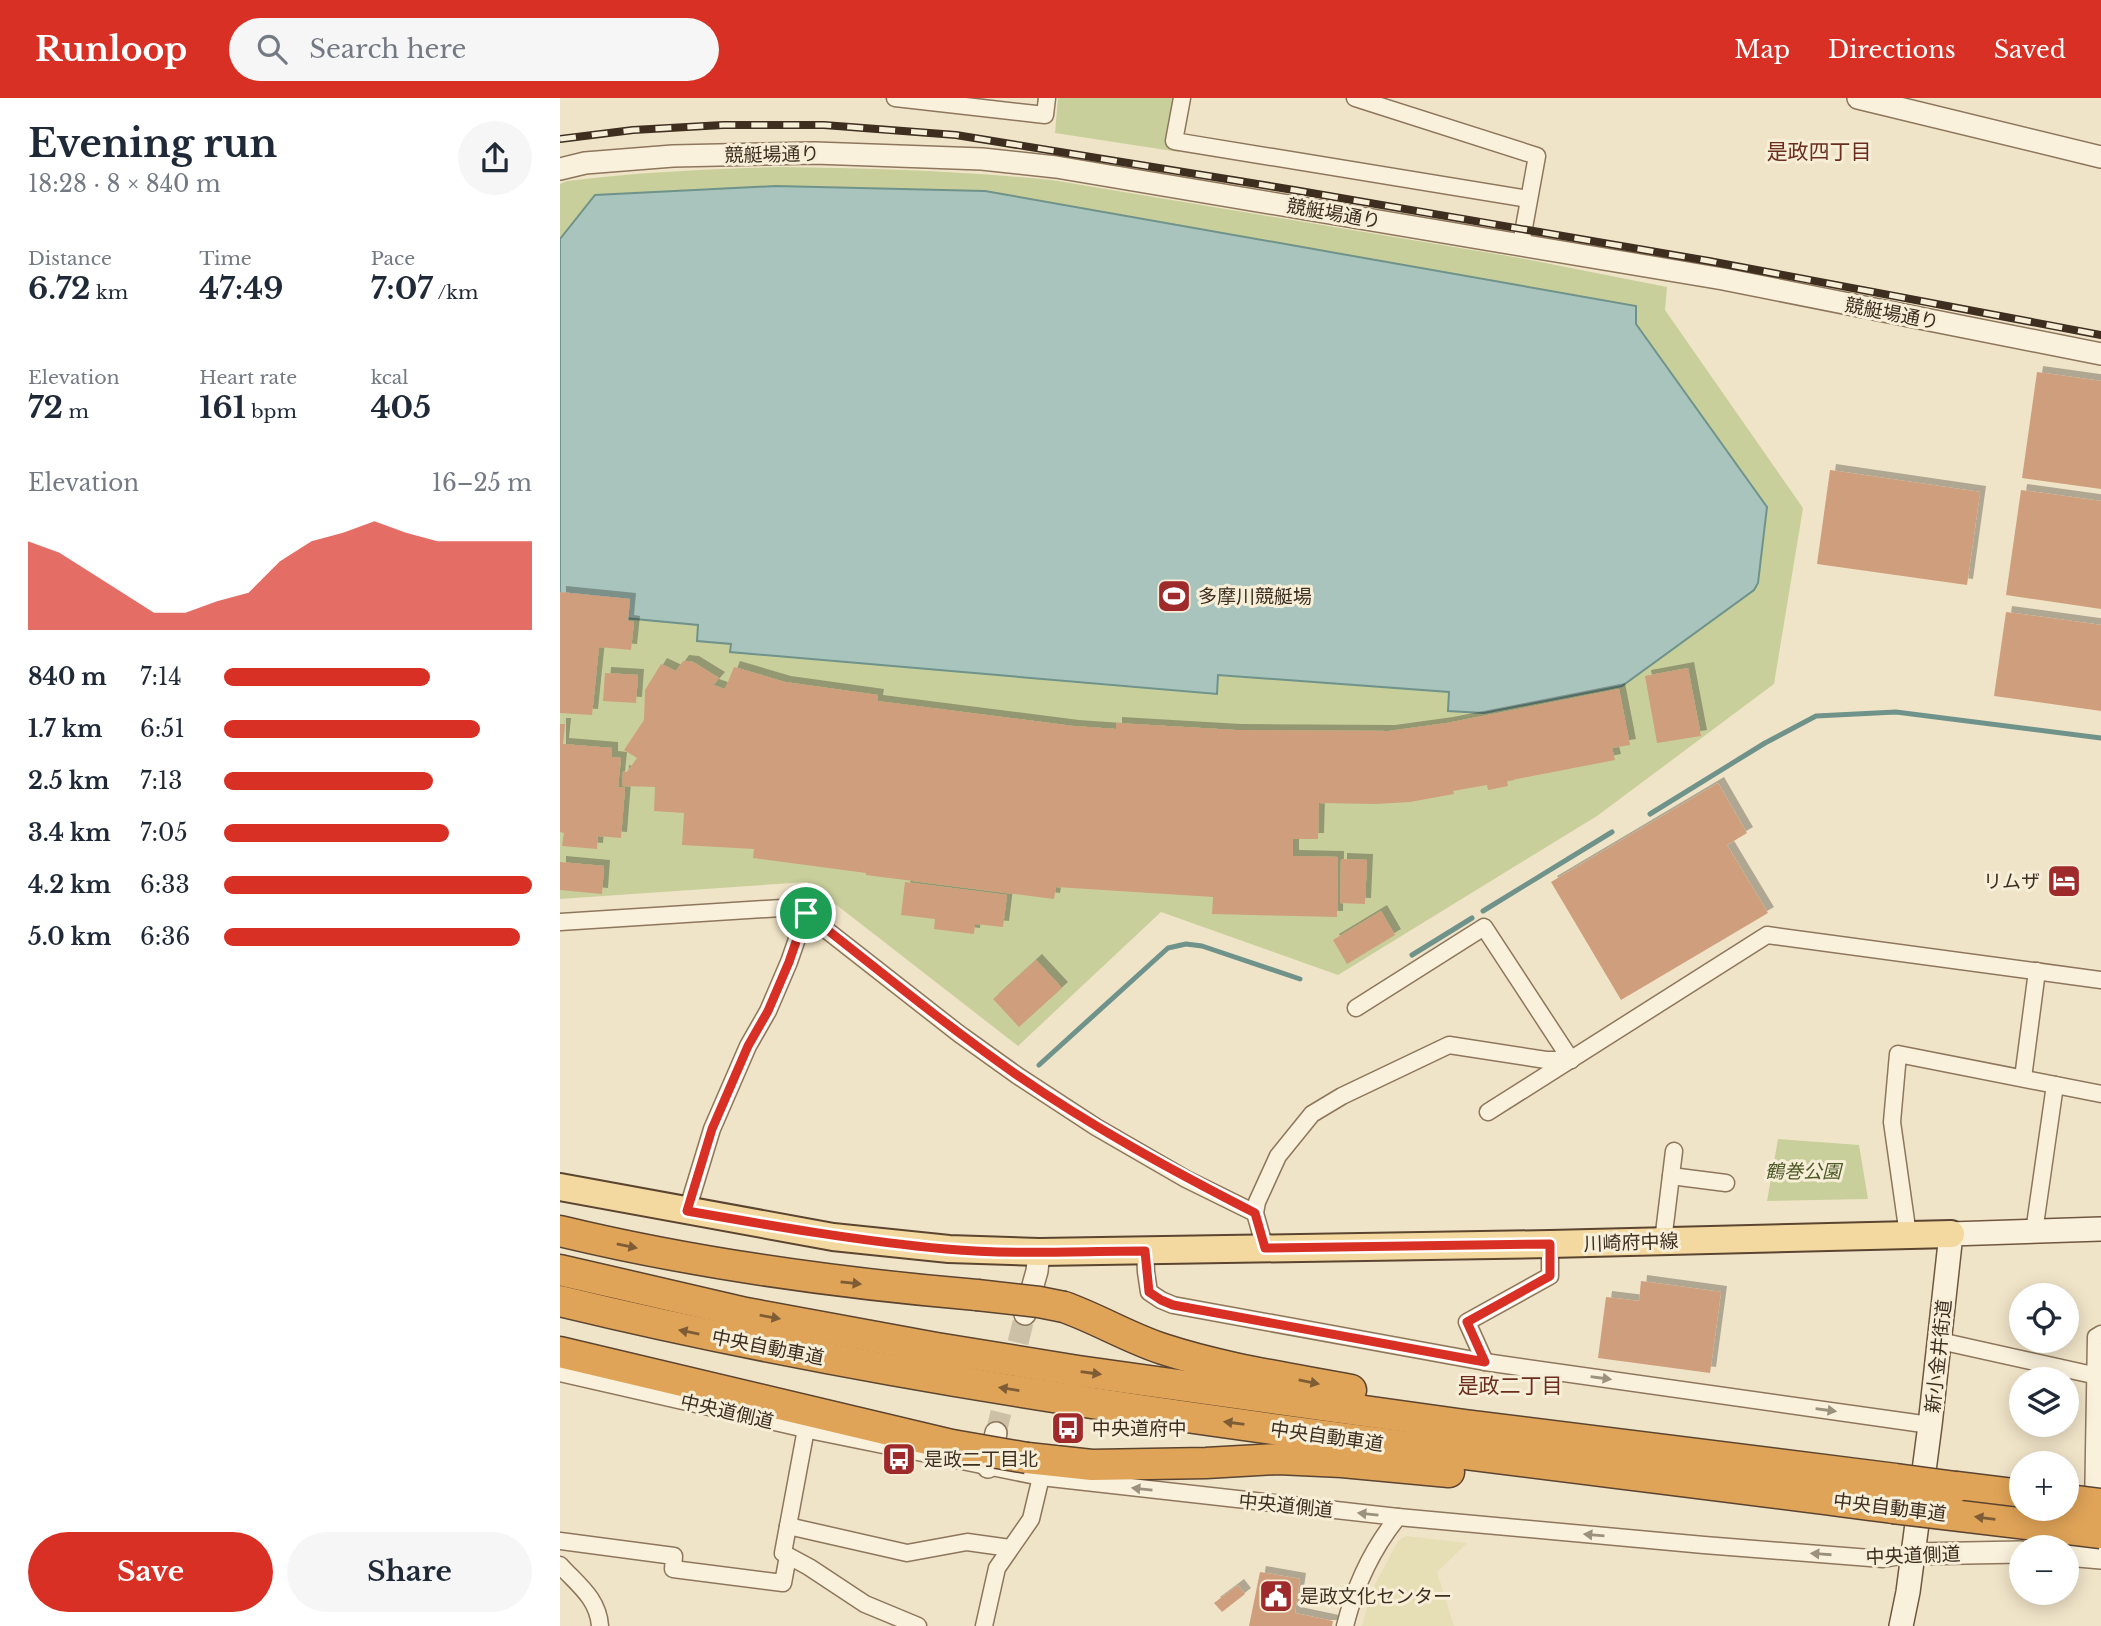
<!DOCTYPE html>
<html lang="en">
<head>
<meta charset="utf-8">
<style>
	body { margin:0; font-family:"Libre Baskerville","Noto Sans JP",serif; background:#f6f6f7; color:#1f2937; height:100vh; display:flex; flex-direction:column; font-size:26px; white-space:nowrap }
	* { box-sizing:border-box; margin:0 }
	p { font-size:23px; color:#747a83 }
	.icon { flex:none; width:38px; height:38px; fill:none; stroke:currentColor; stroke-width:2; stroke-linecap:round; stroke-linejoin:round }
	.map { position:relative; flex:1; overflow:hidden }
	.side { display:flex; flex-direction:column; background:#fff; width:560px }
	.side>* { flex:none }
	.fabs { position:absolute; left:1449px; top:1185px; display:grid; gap:14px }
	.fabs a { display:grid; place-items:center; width:70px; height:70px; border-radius:50%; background:#fff; box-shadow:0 4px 18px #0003; font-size:35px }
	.pin { position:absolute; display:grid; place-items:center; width:60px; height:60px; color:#fff; margin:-30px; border:4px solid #fff; border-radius:50%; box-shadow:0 2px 7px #0007 }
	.round { display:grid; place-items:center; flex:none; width:74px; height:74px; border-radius:37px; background:#f6f6f7 }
	.summary { display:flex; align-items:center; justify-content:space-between; height:119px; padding:0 28px }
	h1 { font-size:38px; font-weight:700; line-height:52px }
	.figures { display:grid; grid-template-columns:repeat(3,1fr); gap:10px; height:119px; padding:7px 28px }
	.figures div { display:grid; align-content:center }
	.figures b { font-size:30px; font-weight:700 }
	.figures small { font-size:19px; font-weight:400 }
	.figures p { font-size:19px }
	.chart { height:196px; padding:14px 28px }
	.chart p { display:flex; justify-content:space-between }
	.chart svg { width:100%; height:126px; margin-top:7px; fill:#d93025; opacity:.7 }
	.button { display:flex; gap:14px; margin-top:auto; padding:14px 28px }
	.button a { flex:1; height:80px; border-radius:42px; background:#d93025; color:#fff; font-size:28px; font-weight:700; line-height:80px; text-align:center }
	.button a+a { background:#f6f6f7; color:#1f2937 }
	ul { padding:0 28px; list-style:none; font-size:23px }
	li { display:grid; grid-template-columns:112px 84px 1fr; align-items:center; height:52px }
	li i { height:18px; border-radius:9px; background:#d93025 }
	header { display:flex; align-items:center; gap:42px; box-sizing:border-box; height:98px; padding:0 35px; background:#d93025; color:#fff }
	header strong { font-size:33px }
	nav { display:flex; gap:38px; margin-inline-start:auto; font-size:24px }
	.search { width:490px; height:63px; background:#f6f6f7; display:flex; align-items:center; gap:18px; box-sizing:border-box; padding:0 24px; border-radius:38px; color:#747a83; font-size:26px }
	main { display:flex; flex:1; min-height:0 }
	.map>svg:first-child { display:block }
	.farmland { fill:#e6deb5 }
	.green { fill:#c9cf9b }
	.water { fill:#a9c4bc; stroke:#6f938a; stroke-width:2 }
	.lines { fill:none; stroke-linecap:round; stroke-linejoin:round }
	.stream { stroke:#6f938a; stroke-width:5 }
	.building { fill:#cf9f7d; filter:url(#shadow) }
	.tertiary-tunnel { stroke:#ccc0a6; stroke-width:21; stroke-dasharray:21 10; stroke-linecap:butt }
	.minor-casing { stroke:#8d765c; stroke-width:19 }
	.tertiary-casing { stroke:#8d765c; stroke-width:24 }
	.secondary-casing { stroke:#6f573f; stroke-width:26 }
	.primary-casing { stroke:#5b4430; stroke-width:30 }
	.motorway-casing { stroke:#5b4430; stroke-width:33 }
	.minor { stroke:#faf1dc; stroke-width:16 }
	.tertiary { stroke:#faf1dc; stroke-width:21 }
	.secondary { stroke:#faf1dc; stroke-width:23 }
	.primary { stroke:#f3d9a0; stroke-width:26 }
	.motorway { stroke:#e0a458; stroke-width:30 }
	.rail-casing { stroke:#3d2e20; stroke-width:8 }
	.rail { stroke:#f7eed8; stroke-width:5; stroke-dasharray:16; stroke-linecap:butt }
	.motorway-bridge-casing { stroke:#5b4430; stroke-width:33; stroke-linecap:butt }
	.motorway-bridge { stroke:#e0a458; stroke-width:30 }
	.oneway { fill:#7e5d36 }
	.oneway2 { fill:#9c907e }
	.route-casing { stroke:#fff; stroke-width:14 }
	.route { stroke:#d93025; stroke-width:9 }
	.labels { text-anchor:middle; stroke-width:6; stroke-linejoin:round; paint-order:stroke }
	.street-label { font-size:19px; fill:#3d2e20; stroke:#f7eed8 }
	.poi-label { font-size:19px; fill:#3d2e20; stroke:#f7eed8; text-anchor:start }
	.park-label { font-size:19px; font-style:italic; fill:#4d5a26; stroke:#f7eed8 }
	.neighbourhood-label { font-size:21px; fill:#6b2e1e; stroke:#f7eed8 }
</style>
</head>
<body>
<header>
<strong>Runloop</strong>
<div class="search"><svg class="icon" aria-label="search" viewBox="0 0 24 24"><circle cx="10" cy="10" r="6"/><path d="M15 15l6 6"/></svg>Search here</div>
<nav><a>Map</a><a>Directions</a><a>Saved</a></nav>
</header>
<main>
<section class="side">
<div class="summary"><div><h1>Evening run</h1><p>18:28 · 8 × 840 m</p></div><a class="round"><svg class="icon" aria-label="share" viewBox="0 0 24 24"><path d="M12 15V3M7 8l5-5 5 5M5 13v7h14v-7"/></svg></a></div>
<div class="figures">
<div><p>Distance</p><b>6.72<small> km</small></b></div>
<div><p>Time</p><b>47:49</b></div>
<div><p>Pace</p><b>7:07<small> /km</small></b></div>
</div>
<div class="figures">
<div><p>Elevation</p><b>72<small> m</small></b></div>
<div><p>Heart rate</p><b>161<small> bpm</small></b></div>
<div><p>kcal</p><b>405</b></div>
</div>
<div class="chart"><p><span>Elevation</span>16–25 m</p>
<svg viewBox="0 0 160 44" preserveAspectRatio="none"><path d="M0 44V13L10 17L20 24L30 31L40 38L50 38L60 34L70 31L80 20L90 13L100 10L110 6L120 10L130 13L140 13L150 13L160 13V44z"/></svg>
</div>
<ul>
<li><b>840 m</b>7:14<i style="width:67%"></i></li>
<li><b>1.7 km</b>6:51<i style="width:83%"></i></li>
<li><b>2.5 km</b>7:13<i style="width:68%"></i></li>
<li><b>3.4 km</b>7:05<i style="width:73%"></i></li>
<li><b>4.2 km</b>6:33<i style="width:100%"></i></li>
<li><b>5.0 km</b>6:36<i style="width:96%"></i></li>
</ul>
<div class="button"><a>Save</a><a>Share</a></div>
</section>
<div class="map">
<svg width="1541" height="1528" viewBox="0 0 1541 1528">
	<defs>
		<filter id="shadow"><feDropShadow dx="6" dy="-6" stdDeviation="0" flood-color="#0004"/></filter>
	</defs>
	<rect width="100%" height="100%" fill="#f0e4c8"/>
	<path class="farmland" d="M846,1438L907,1445L877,1474L894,1528H802L811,1494L838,1443Z"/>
	<g class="green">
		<path d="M498,0H626L619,54L495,35Z"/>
		<path d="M219,69C310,70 401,73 492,82L960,160L1107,189L1105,212L1243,410L1214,586L1037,718L778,877L601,814L458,948L247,784L0,801V86L7,83C78,74 148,71 219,69Z"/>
		<path d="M1218,1041L1299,1047L1308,1101L1207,1103Z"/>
	</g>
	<path class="water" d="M216,88L425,93L1076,208V226L1207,409L1198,485L1194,492L1062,588L924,615L888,613L889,594L658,577L657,596L170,554L171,546L137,543L138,527L0,514V141L35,97Z"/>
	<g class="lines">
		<g class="stream">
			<path d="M1090,716L1205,645L1256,618L1336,614L1541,640"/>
			<path d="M923,813L1052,734"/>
			<path d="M852,857L912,820"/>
			<path d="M479,967L608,850L626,846L642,848L740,881"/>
		</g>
	</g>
	<g class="building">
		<path d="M1477,274L1541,283V391L1462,380Z"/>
		<path d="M1270,372L1420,394L1407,487L1257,466Z"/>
		<path d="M1461,392L1541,403V511L1446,497Z"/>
		<path d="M0,494L70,501L68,523L74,524L71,552L39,549L32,617L0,615Z"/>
		<path d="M1446,514L1541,527V613L1434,598Z"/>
		<path d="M123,563L133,564L159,580L153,587L165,591L174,569L225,584L318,597L317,603L513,628L556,631V625L675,632L829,633L887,625L1059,591L1070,647L1052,650L1055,662L947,683L948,688L928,692L927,687L893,693L894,696L850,704L815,706L759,705L758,741H733V758L778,759L777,819L652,816L653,799L496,789L494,801L306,777V775L193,760L194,751L122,747L124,715L94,713L95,689L62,688L63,673L67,674L77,660L64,652L84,622L85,592L101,566L116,573Z"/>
		<path d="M1128,570L1141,638L1097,645L1085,578Z"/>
		<path d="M45,575L78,577L76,605L43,603Z"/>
		<path d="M0,626H5L3,646L52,650V659L61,660L58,689L65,690L61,740L38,738L37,751L2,748L4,735L0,734Z"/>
		<path d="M1158,685L1187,735L1167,747L1208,815L1061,902L991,784Z"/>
		<path d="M781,761L807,762L805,806L780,805Z"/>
		<path d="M0,764L44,768L42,796L0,792Z"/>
		<path d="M345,784L447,797L443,829L415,826L414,836L374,831L375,821L341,817Z"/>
		<path d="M821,813L835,837L787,866L773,842Z"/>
		<path d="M476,862L502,890L459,929L433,901Z"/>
		<path d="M1081,1183L1161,1194L1150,1275L1038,1260L1046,1199L1079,1203Z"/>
		<path d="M700,1474L740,1481L735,1515L773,1523L772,1528H689Z"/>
		<path d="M678,1487L685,1496L662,1514L654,1505Z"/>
	</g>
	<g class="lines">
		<path class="tertiary-tunnel" d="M436,1335L465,1216"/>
		<g class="minor-casing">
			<g id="minor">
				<path d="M335,0L485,17L487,0"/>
				<path d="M622,0L614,43L968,101"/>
				<path d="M795,0L977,58L961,146"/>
				<path d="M0,824L237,809L398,935L458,978L536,1029L626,1081L695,1115"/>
				<path d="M796,910L924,829L1011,962"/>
				<path d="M1463,980L1477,873"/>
				<path d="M928,1014L1207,837L1541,882"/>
				<path d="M1111,1078L1166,1085"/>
				<path d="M127,1113L152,1031L188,948L208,913L229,864L246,815"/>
				<path d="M1474,1134L1495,987"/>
				<path d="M1348,1137L1332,1024L1338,956L1541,996"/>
				<path d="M1103,1143L1114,1053"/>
				<path d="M705,1150L695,1115L697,1104L718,1058L752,1016L782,998L889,947L986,962H1011"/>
				<path d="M585,1152L586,1174L589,1194L601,1202L613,1207L925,1264L1370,1327"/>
				<path d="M1380,1243L1533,1277"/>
				<path d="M925,1264L907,1224L990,1178V1146"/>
				<path d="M0,1275L254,1333L481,1379L838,1419L1144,1447L1323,1461L1353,1456"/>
				<path d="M246,1331L223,1455L249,1469L305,1506L358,1528"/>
				<path d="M1533,1411L1536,1239L1541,1236"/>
				<path d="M228,1428L347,1455L407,1444L450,1450"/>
				<path d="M0,1443L114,1458L113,1471L223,1485L228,1458"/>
				<path d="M0,1467C17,1486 38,1500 40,1528"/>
				<path d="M424,1528L437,1470L471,1421L481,1379"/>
				<path d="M785,1528C795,1488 812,1451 838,1419"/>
			</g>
		</g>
		<g class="tertiary-casing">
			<g id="tertiary">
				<path d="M1298,0L1541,59"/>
				<path d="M0,71L25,65L113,58L255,55L422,61L496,69L1163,181L1541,256"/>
				<path d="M465,1216L477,1173L479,1154"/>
				<path d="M428,1369L436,1335"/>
				<path d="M1353,1456L1461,1454"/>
				<path d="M1507,1457L1541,1460"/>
			</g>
		</g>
		<g class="secondary-casing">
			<path id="secondary" d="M1341,1528L1348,1494L1370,1327L1391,1136L1541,1131"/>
		</g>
		<g class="primary-casing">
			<path id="primary" d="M0,1089L273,1139L389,1151L479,1154L990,1146L1391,1136"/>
		</g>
		<g class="motorway-casing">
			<g id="motorway">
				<path d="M0,1133C137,1166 277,1185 417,1197"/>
				<path d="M0,1172L186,1215L376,1250L518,1273L905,1327L1336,1381"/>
				<path d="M0,1203C438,1309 887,1351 1333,1410"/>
				<path d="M504,1209C538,1221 569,1240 603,1251C664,1271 728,1280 791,1292"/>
				<path d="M0,1254L392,1347"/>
				<path d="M467,1360L532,1367L646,1365L718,1361L782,1364L889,1374"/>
				<path d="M1396,1389L1461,1397"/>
			</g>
		</g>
		<use href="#minor" class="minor"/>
		<use href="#tertiary" class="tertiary"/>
		<use href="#secondary" class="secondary"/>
		<use href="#primary" class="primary"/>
		<use href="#motorway" class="motorway"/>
		<g class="rail-casing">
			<path id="rail" d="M0,41L73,32L163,27H264L396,37L734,92L1149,163L1541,237"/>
		</g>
		<use href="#rail" class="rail"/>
		<g class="motorway-bridge-casing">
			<g id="motorway-bridge">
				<path d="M417,1197L479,1204L504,1209"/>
				<path d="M392,1347L467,1360"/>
				<path d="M1336,1381L1396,1389"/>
				<path d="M1507,1402L1541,1406"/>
				<path d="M1333,1410L1541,1435"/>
			</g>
		</g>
		<use href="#motorway-bridge" class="motorway-bridge"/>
	</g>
	<defs><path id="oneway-solid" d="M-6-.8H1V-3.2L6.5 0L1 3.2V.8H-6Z" transform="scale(1.75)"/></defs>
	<g class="oneway">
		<use href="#oneway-solid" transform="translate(67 1148) rotate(12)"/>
		<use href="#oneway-solid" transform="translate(291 1185) rotate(6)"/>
		<use href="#oneway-solid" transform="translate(210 1219) rotate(10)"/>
		<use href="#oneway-solid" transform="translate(129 1234) rotate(-169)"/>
		<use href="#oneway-solid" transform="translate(531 1275) rotate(8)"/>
		<use href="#oneway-solid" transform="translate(749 1284) rotate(11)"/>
		<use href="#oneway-solid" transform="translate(449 1291) rotate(-171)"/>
		<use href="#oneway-solid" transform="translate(674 1325) rotate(-172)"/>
		<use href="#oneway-solid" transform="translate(1425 1420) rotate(-173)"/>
	</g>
	<g class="oneway2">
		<use href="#oneway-solid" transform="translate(1041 1280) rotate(8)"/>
		<use href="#oneway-solid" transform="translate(1266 1312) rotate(8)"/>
		<use href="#oneway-solid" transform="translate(582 1391) rotate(-174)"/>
		<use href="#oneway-solid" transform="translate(808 1416) rotate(-174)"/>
		<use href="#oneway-solid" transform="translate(1034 1437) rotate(-175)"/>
		<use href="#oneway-solid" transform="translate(1261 1456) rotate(-176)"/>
	</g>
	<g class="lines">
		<g class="route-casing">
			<path id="route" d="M246,815C316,870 384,926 457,977C532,1029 613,1073 695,1115L705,1150L990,1146V1178L907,1224L925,1264L613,1207L601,1202L589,1194L585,1153C519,1153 452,1157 386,1151C299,1143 213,1128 127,1113L152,1031L188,948L208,913L229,864Z"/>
		</g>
		<use href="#route" class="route"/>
	</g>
	<defs>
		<g id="stadium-square" transform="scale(1.75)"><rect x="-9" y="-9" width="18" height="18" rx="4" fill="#9e2a2b" stroke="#f7eed8"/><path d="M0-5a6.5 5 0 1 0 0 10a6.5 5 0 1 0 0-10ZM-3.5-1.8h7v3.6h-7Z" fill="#fff"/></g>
		<g id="hotel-square" transform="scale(1.75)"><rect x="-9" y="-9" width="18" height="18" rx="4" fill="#9e2a2b" stroke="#f7eed8"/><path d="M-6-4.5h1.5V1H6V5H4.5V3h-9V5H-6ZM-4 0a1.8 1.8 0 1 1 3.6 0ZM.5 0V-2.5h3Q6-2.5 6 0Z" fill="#fff"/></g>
		<g id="bus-square" transform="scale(1.75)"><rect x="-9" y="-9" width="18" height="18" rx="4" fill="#9e2a2b" stroke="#f7eed8"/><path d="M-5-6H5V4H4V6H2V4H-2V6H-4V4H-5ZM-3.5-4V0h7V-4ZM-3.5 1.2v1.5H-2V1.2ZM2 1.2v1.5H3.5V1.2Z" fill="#fff"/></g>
		<g id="civic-square" transform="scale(1.75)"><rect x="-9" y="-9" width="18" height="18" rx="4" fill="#9e2a2b" stroke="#f7eed8"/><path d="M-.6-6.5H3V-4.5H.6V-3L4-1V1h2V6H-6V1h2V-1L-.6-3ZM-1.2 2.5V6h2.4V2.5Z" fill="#fff"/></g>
	</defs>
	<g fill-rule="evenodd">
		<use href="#stadium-square" x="614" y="498"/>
		<use href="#hotel-square" x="1504" y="783"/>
		<use href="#bus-square" x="508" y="1330"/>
		<use href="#bus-square" x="339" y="1361"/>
		<use href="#civic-square" x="716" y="1498"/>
	</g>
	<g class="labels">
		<g class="street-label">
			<text transform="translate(212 56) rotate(-1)" y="7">競艇場通り</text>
			<text transform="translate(774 115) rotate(10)" y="7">競艇場通り</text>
			<text transform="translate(1332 215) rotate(11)" y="7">競艇場通り</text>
			<text transform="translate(1071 1144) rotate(-2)" y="7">川崎府中線</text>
			<text transform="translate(208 1249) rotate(11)" y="7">中央自動車道</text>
			<text transform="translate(1378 1258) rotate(-84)" y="7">新小金井街道</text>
			<text transform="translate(167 1313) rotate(13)" y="7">中央道側道</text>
			<text transform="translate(767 1338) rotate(8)" y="7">中央自動車道</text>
			<text transform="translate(726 1407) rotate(6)" y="7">中央道側道</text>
			<text transform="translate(1330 1409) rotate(7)" y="7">中央自動車道</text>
			<text transform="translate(1353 1457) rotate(-2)" y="7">中央道側道</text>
		</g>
		<g class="poi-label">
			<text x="638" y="505">多摩川競艇場</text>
			<text x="1480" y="790" text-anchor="end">リムザ</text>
			<text x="532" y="1337">中央道府中</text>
			<text x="364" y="1368">是政二丁目北</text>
			<text x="740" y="1505">是政文化センター</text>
		</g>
		<g class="park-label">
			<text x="1243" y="1080">鶴巻公園</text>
		</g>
		<g class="neighbourhood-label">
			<text x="1259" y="61">是政四丁目</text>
			<text x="950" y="1295">是政二丁目</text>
		</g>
	</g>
</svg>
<div class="fabs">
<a><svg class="icon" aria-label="locate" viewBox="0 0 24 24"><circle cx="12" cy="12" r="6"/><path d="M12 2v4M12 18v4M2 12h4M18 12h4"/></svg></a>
<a><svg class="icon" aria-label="layers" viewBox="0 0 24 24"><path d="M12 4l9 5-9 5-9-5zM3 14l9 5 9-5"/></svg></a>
<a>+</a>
<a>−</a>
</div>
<div class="pin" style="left:246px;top:815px;background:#1e9e55"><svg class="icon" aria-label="arrive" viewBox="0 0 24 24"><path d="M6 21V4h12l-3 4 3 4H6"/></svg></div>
</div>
</main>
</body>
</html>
